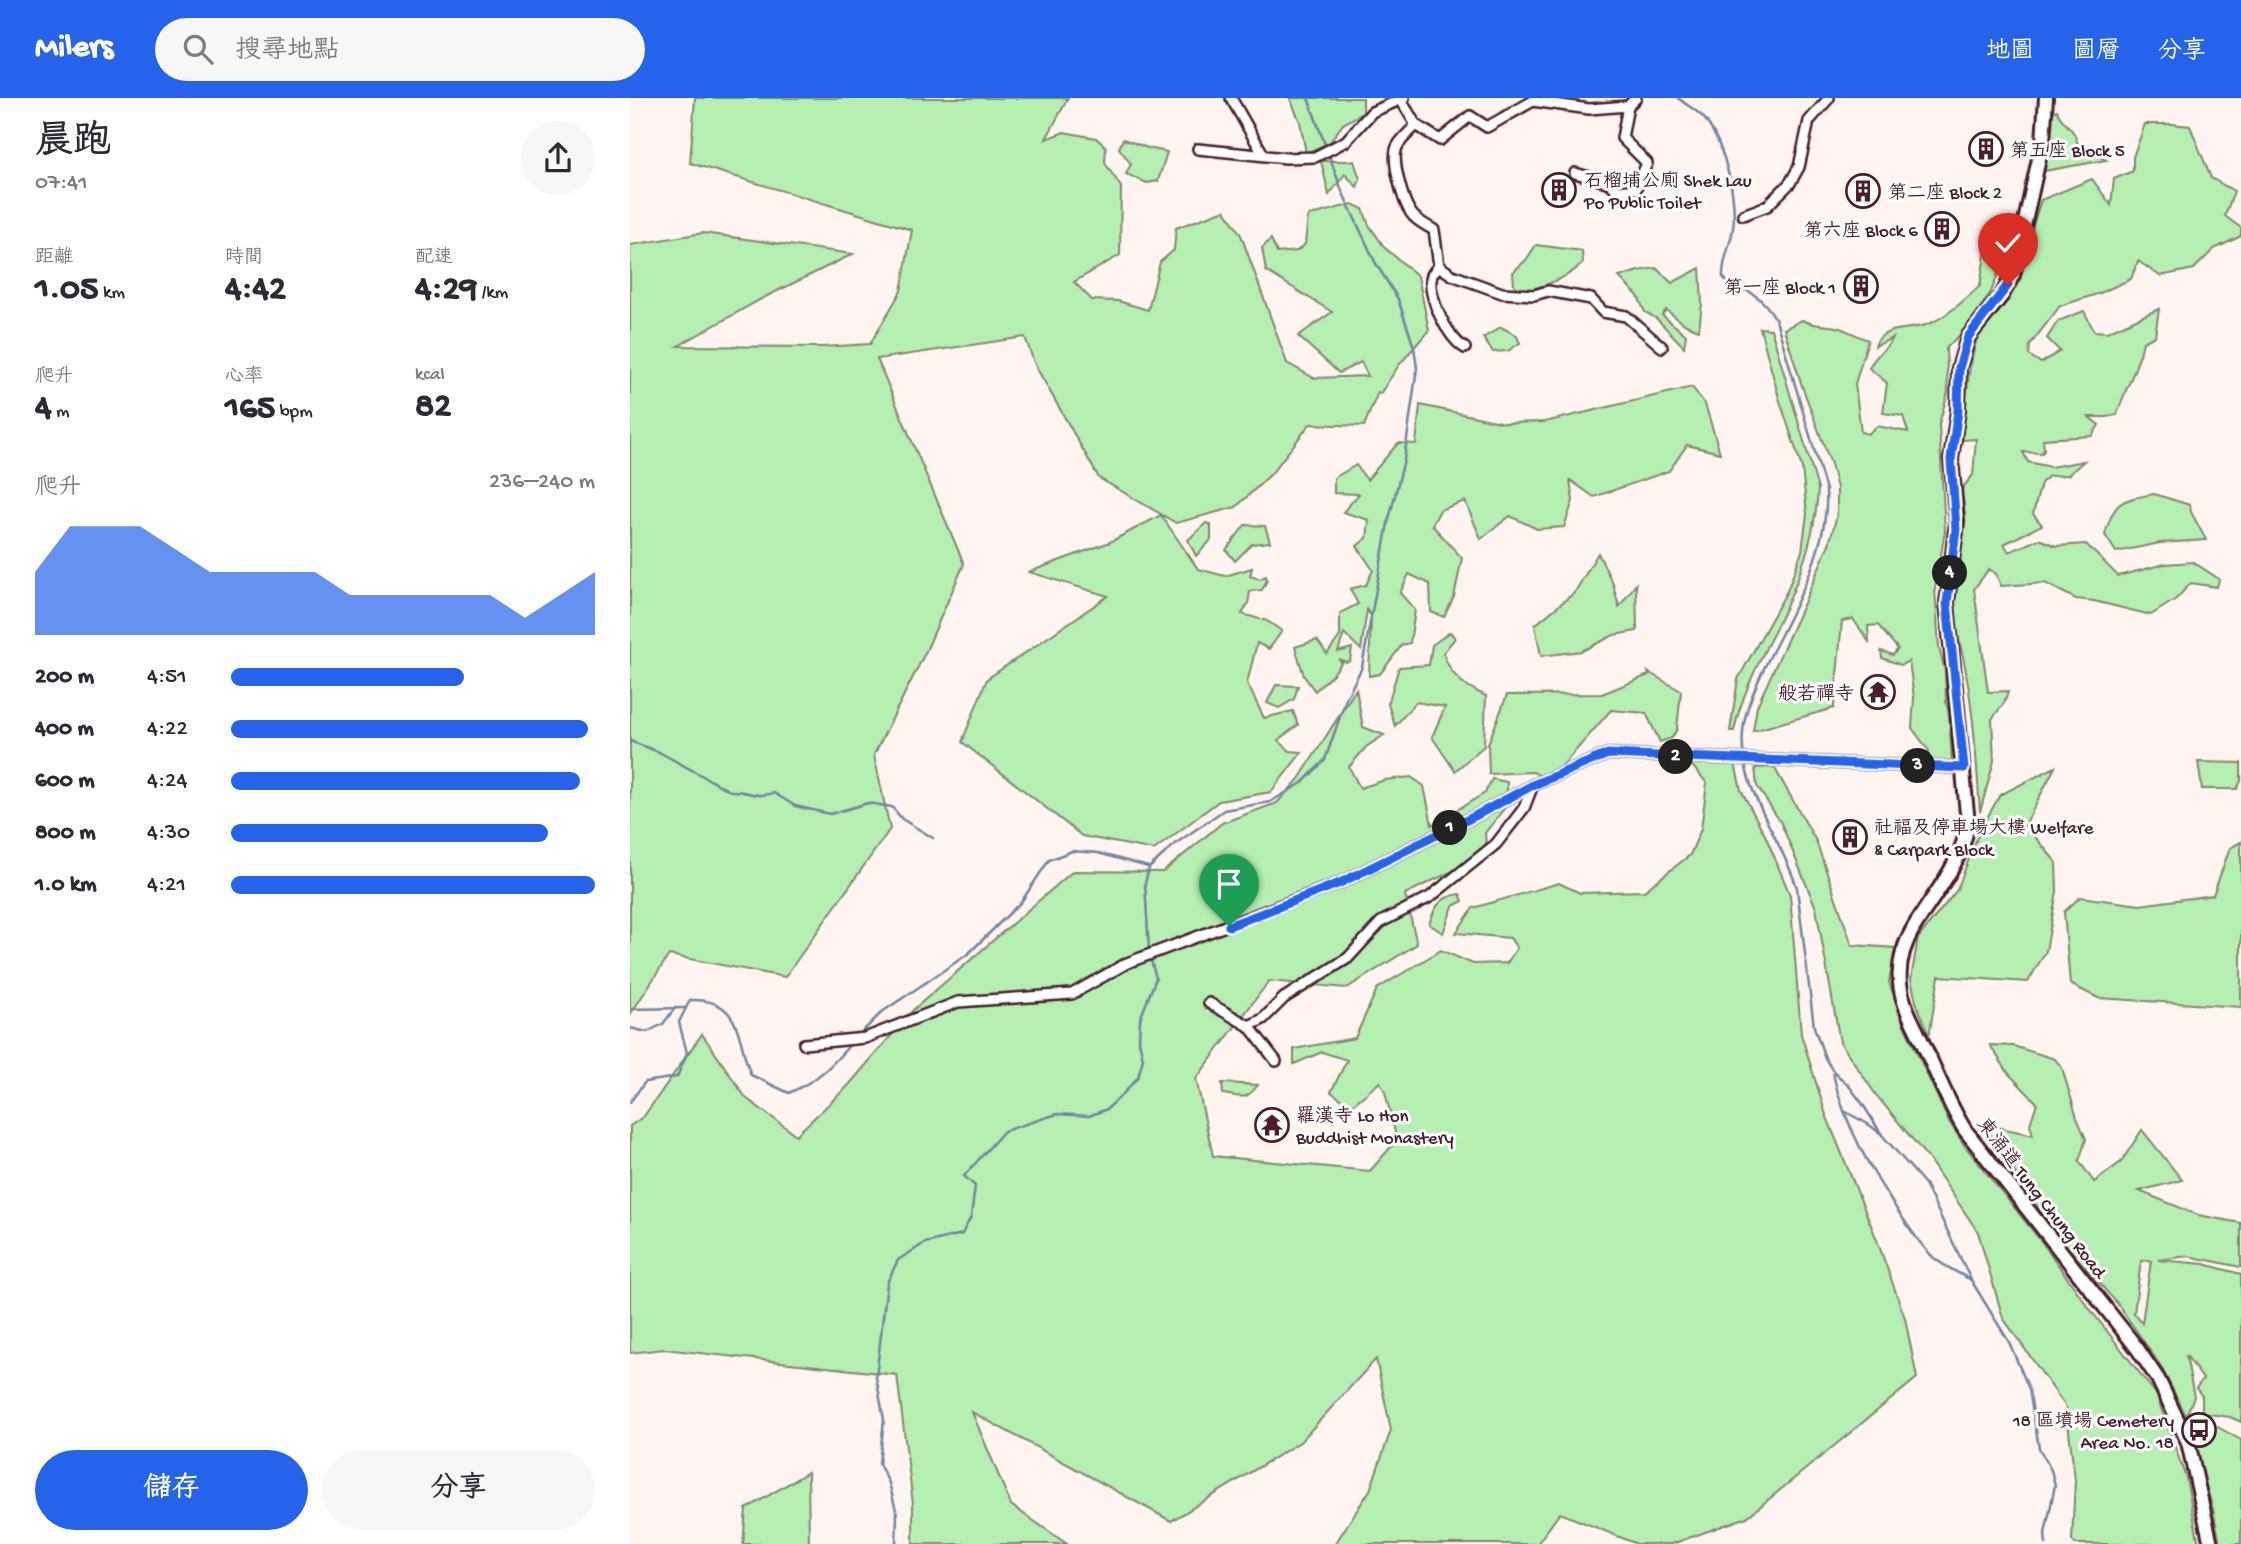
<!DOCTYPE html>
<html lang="zh-TW">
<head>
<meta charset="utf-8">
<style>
	body { margin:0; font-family:"Gochi Hand","LXGW WenKai TC",sans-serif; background:#f7f7f7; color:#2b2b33; height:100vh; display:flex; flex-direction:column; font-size:26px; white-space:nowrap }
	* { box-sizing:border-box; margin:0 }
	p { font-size:23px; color:#7c7c81 }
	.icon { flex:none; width:38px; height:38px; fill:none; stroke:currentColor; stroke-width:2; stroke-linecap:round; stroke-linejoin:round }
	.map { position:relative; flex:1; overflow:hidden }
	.sheet { display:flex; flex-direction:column; background:#fff; width:630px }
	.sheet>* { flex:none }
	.pin { position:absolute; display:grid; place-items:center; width:60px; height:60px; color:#fff; margin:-72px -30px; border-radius:50% 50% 50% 0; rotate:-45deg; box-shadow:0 0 7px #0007 }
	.pin .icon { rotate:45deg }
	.km { position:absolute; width:35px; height:35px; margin:-18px; border-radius:50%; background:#222; color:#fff; font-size:19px; line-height:35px; text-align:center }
	.round { display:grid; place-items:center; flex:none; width:74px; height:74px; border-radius:37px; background:#f7f7f7 }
	.headline { display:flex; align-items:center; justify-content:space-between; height:119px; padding:0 35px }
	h1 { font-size:38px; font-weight:700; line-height:52px }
	.metrics { display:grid; grid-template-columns:repeat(3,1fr); gap:10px; height:119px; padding:7px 35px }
	.metrics div { display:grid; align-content:center }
	.metrics b { font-size:35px; font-weight:700 }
	.metrics small { font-size:19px; font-weight:400 }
	.metrics p { font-size:19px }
	.chart { height:196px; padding:14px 35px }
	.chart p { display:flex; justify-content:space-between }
	.chart svg { width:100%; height:126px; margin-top:7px; fill:#2563eb; opacity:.7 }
	.button { display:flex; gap:14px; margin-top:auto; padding:14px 35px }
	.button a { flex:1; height:80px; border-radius:42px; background:#2563eb; color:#fff; font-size:28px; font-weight:700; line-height:80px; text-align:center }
	.button a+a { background:#f7f7f7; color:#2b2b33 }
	ul { padding:0 35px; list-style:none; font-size:23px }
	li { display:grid; grid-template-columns:112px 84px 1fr; align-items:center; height:52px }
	li i { height:18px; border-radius:9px; background:#2563eb }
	header { display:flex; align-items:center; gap:42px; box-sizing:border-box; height:98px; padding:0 35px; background:#2563eb; color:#fff }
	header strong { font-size:33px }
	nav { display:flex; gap:38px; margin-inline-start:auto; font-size:24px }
	.search { width:490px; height:63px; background:#f7f7f7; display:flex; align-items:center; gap:18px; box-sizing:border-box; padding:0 24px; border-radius:38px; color:#7c7c81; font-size:26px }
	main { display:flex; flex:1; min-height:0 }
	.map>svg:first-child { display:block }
	.green { fill:#b6efb2; stroke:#80876e; stroke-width:2; fill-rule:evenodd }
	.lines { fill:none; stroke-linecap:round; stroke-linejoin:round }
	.stream { stroke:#71859f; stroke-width:2.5 }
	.minor-casing { stroke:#4a1f2b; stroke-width:14 }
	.secondary-casing { stroke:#4a1f2b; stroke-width:18 }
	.minor { stroke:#fff; stroke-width:9 }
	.secondary { stroke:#fff; stroke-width:12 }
	.route-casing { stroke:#fff; stroke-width:14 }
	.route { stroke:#2563eb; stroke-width:9 }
	.labels { text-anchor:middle; stroke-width:6; stroke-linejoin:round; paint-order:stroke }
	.poi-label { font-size:19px; fill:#4a1f2b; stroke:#fff; text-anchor:start }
	.street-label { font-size:19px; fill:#4a1f2b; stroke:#fff }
</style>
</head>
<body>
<header>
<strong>Milers</strong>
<div class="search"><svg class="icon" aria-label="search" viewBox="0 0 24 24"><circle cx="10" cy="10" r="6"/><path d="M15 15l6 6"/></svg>搜尋地點</div>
<nav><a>地圖</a><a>圖層</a><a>分享</a></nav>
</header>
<main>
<section class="sheet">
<div class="headline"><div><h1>晨跑</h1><p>07:41</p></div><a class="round"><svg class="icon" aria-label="share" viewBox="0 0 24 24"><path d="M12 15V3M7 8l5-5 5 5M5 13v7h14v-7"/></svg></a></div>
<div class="metrics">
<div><p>距離</p><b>1.05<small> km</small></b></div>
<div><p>時間</p><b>4:42</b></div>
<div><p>配速</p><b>4:29<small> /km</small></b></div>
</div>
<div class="metrics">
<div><p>爬升</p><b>4<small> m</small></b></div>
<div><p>心率</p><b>165<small> bpm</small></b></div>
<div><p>kcal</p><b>82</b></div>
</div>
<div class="chart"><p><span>爬升</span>236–240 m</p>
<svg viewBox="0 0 160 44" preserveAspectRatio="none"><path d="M0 44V22L10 6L20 6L30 6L40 14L50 22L60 22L70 22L80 22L90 30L100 30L110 30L120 30L130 30L140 38L150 30L160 22V44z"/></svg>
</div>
<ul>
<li><b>200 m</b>4:51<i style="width:64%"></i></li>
<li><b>400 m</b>4:22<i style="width:98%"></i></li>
<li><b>600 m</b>4:24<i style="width:96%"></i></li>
<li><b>800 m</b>4:30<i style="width:87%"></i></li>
<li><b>1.0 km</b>4:21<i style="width:100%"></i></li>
</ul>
<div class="button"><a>儲存</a><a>分享</a></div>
</section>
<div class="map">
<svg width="1611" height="1446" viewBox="0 0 1611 1446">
	<rect width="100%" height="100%" fill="#fff4ef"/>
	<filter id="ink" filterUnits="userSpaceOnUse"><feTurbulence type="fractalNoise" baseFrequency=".0143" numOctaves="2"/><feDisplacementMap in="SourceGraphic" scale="14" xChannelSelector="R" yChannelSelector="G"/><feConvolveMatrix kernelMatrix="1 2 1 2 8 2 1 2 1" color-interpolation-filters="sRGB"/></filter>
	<g filter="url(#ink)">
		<g class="green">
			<path d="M65,0H438L416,41L434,34L466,40L476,49L475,65L491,89L490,157L444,184L462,202L488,203L518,212L530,164L544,152L546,130L595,112L611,137L657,265L684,280L738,278L731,264L709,275L668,238L702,214L636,173L632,150L641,141L647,155L667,153L675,146L678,118L722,106L733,111L739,127L755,150L788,178L799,232L769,267L750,296L748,294L734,328L680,326L641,376L606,409L546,425L469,380L405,267L395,239L247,261L334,466L296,553L244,657L260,731L155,879L39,857L0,917V147L73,135L223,156L133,200L48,248L192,249L240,246L271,193L282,132L60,65Z"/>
			<path d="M660,0H733V15L713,26L700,44L676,55L670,24Z"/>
			<path d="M1427,12C1431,27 1445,28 1448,47L1476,62L1414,73L1411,65L1423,50L1416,45L1421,15Z"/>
			<path d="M1515,26H1542L1560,28L1581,80L1604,93L1595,118L1611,130V138L1584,151L1564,171L1530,178L1508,163L1501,181L1470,195L1430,208L1400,247L1399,257L1411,265L1430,253L1417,240L1428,223L1454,213L1464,233L1477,234L1529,211L1525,238L1513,244C1507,273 1495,290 1487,317L1476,319H1459L1469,327L1462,338L1413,341L1414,352L1412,355L1393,354L1398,364L1421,369L1454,363L1438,377L1419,378L1411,385L1403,416L1412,427L1374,446L1379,454L1409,441L1426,448L1456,446L1488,478L1535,466L1563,464L1589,481L1587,489L1561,485L1546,501L1521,517L1464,503L1446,501L1415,485L1371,488L1366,476L1359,471L1344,491L1358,594L1378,593L1374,605L1362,621L1364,663L1350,714C1347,668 1344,620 1336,574C1333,552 1321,521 1323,500C1326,464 1343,428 1330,393L1343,377L1346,341L1333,342L1332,334L1340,268L1348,235L1387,178L1411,102L1462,81L1481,107L1484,81L1503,73V59Z"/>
			<path d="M493,41L518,50L537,54L528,83L517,85L496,76L501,66L489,50Z"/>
			<path d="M691,63H724L730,81L727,89L715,76L699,97Z"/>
			<path d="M1379,120L1384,134L1361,194L1334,233L1316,250L1318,294L1309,326L1315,434L1305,490L1309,550L1315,572L1316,604L1319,616L1322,665L1299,664V653L1282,630L1284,600L1279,563L1271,567L1252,560L1251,553L1263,557L1268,551L1248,527L1238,528L1239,544L1223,521L1212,523L1204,610L1123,633L1127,608L1175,503L1199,446L1207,417V390L1201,366L1172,288L1154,231L1172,222C1188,229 1190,226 1206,229C1214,230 1228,239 1238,242L1225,286L1231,334L1238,336L1247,328L1278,334L1273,318L1253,315L1257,285L1239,270C1245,256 1255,254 1263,240L1245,248C1251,226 1283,234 1301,225C1319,217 1335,201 1350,188L1356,150Z"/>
			<path d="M906,147L952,153L953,165C938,180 915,188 894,193L884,187L883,174L896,162Z"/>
			<path d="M1026,170L1042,185L1070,170L1072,205L1069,232L1056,227L1036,212L1032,217L1056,237L1054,249L1027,221L1015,214L1008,198L989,179L1008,173Z"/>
			<path d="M871,229L886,237L890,245L878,253L863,254L853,240Z"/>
			<path d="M1130,230L1141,231L1188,391C1186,427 1176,462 1162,495C1143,541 1114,584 1104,633H1100L1108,581L1157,493L1172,453L1177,416L1172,370L1149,300Z"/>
			<path d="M1062,289L1075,306L1090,355L1057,347L1039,373L964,399L940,382L943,403L934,429L907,431L880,418L851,441L835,403L810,412L802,427L832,460L824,499L814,519L801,514L800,486L779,476L770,495L785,512L780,545L772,547L750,576L739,578L741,518L737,512L731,552L714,535L708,554L722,550L720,563L716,564L708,561L712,564L703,576L685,593L674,578L665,549L687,542L697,556L710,538V515L728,506L720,491L736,487L743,472L727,448L737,440L739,422L713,414L729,396L704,395V380L726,367L737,382L768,345L786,346L790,307L875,325L915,324Z"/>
			<path d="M1524,396L1560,407L1561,414L1576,442L1530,445L1486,454L1475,437C1484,402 1491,402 1524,396Z"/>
			<path d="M531,417L568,471L595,478L622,470L620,478L630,481L636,478L637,482L632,492L620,493L618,506L612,516L637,523L652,533L639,551L627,545L617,585L634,620L663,613L668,627L648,642L660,653L672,654L641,694L589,703L524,752L452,738L332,644L357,581L478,498L399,474L480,444Z"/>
			<path d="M576,425L581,427V442L566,458L558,442Z"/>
			<path d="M615,427L635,428L640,444L622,446L605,463L596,452Z"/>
			<path d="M968,455L983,486L989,509L1006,486L1007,533L984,537L952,553L911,558L905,527L945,494Z"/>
			<path d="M820,534L825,540L813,555C822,580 833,587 856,598L854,648L825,673L802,639L815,609L786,604L765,628L758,606L769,569L799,567L802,547Z"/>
			<path d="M1018,574L1051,593L1047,631L1042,640L1030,644L1016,615L981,612L919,683L903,674L859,676L858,646L877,597L972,596L1019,577Z"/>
			<path d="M646,587L668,588L664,601L649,610L637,605Z"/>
			<path d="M726,591L733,629L754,637L736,649L719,669L730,690L755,682L781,679L794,688L802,727L855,695L862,681L877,684V707L855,735L856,747L835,767L775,796L787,846L717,890L639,883L566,981L583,1058L740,1073L767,1042L755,994L750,984L721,1008L701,994L717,962L692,954L664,966V951L725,940L747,891L811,852L843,866L877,865L887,850L880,840L826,835L843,810L929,785L950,795L1014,793L1060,757L1071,731L1077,685L1058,663L1105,665L1111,692L1136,739L1160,797L1171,936L1196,1017L1247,1142L1275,1220L1287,1280L1117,1419L1042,1446H1007L930,1415L907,1446H705L740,1392L761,1332L746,1261L670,1344L541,1423L342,1314L381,1407L437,1446H283V1406L267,1277L34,1251L0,1255V1028L14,1018L72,936L116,1000L166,1037L218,988L283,912L443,773L533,774L592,725L647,705L669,681Z"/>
			<path d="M1568,664L1611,665V683L1607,691H1572Z"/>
			<path d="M1144,669L1186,743L1222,847L1266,850L1259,884L1273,925L1318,1022L1334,1047L1411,1143L1459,1210L1526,1296L1556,1380L1569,1446H1445L1442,1442L1445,1382L1436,1309L1373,1220L1348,1134L1298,1060L1246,997L1210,944L1186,810L1151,725L1127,688L1125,670Z"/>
			<path d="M1425,669L1395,727L1426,764L1427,793L1416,853L1398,884L1309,878L1299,938L1286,904L1281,881L1288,840L1327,792L1350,732L1370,697Z"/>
			<path d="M1611,744V909L1468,900L1440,886L1434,814L1450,799L1510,807L1583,797L1600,750Z"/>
			<path d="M830,796L833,803L823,808L813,835L799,826C805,809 809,799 830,796Z"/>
			<path d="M1360,947L1383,948L1425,961L1432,970L1447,1020L1456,1041L1449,1063L1464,1084L1491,1064L1512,1032L1552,1082L1509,1093L1568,1117L1611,1125V1169L1558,1158L1528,1162L1574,1166L1611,1176V1324L1600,1319L1572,1315V1298L1566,1290L1573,1281L1556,1257L1564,1299L1556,1318L1530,1267L1487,1205L1425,1135L1353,1026L1403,1037L1400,1026L1407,1005L1379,976ZM1520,1162L1521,1163L1512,1225L1504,1215L1511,1163Z"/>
			<path d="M592,985L628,987C616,1003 612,999 593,996Z"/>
			<path d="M1568,1318L1611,1342V1446H1590L1583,1411L1559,1332Z"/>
			<path d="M178,1374L179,1446H113L116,1411Z"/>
		</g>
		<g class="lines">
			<g class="stream">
				<path d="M1048,0C1057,8 1070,13 1077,24C1095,50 1107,99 1103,130C1101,147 1092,162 1093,179C1100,189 1113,189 1123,196C1134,203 1140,211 1146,222L1196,392C1200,449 1162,515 1136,566C1123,594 1110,620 1113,652C1117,700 1152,743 1167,790L1184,929L1195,960L1203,973L1219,988L1232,1005L1252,1037L1295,1086L1341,1182L1379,1244L1399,1291L1409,1350L1421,1372L1425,1387L1415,1436L1416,1446"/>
				<path d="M0,643L29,654L100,693C121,692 121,701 144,695L165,708L200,716L238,705L262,709L272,721L303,740"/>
				<path d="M519,853L515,785L519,770L545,746L594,712L640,704L672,685L695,662L716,601L732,569L758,425L774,362L787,270L784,249L768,201L745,164L712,93L678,0"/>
				<path d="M0,911L56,910"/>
				<path d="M0,930L17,934L33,926L45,910"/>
				<path d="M229,937L252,914L338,856L391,804L419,762L442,753L468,755L518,769"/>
				<path d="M1203,976C1215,1029 1243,1077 1274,1122C1283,1135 1292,1149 1304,1160C1315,1169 1329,1175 1341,1182"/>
				<path d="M0,1004L15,984L47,979L57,955L49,924L60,902C113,900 106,941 121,977L159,995C188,982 202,968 222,944"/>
				<path d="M1214,1013L1238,1026L1250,1035"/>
				<path d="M266,1446L267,1416L259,1385L249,1366L254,1322L246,1279L257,1185L268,1162L295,1145L332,1136L341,1119L345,1088L334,1078L374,1033L427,1016L459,1018L477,1011L493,996L508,979L513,961L509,942L510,921L526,880L520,859"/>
			</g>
			<g class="minor-casing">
				<g id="minor">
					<path d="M601,0L633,56"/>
					<path d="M771,2L786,27L810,42L840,18L857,29L903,3L959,11L998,8"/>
					<path d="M786,27C780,34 771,41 767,49C761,62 773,104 781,115C786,123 796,127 804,132L809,168C808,169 803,175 802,177C796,197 818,241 835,250"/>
					<path d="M568,51L656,60L685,59L716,43L742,14L774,0"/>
					<path d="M945,75L980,85L988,93L1006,91L1017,65L992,40L998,8L1006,0"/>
					<path d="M1113,117L1137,108L1160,85L1169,69L1179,23L1199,0"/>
					<path d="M809,168L822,177L872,195L904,197L918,193L961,201L973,214L996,218L1032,249"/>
					<path d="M579,905L619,928"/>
					<path d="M174,946L235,940L328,904L442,896L497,865L710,785L845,718L903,687L978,656L1334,670"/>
					<path d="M646,963L619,928L633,921L654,900L718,860L751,824L800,799L866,746L894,710L903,687"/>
				</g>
			</g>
			<g class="secondary-casing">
				<path id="secondary" d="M1416,0L1413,43L1383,177L1372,197L1338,239L1329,270L1328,313L1321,361L1327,423L1317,505L1338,726C1331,767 1305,794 1284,829C1274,846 1268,866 1270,885C1272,908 1286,930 1295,950C1308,978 1319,1007 1335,1032L1507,1250L1528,1281L1558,1344L1581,1446"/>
			</g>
			<use href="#minor" class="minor"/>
			<use href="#secondary" class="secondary"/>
		</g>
	</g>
	<g class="lines" filter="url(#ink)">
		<g class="route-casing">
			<path id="route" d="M599,828L710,785L845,718L903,687L978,656L1334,670L1317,505L1326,431L1321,361L1328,313L1329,270L1338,239L1378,187"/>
		</g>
		<use href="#route" class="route"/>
	</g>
	<defs>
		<g id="building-ring" transform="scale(1.75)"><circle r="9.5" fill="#fff" stroke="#4a1f2b" stroke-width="1.5"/><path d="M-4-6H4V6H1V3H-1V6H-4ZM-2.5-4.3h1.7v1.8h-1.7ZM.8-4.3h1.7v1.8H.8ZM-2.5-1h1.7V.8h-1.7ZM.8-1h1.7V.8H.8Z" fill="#4a1f2b"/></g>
		<g id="temple-ring" transform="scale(1.75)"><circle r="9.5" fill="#fff" stroke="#4a1f2b" stroke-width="1.5"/><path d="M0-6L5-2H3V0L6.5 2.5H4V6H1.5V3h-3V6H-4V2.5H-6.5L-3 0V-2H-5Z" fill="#4a1f2b"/></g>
		<g id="bus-ring" transform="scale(1.75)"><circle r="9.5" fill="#fff" stroke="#4a1f2b" stroke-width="1.5"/><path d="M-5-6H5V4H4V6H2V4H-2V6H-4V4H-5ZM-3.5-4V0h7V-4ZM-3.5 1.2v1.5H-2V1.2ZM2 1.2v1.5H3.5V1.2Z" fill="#4a1f2b"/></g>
	</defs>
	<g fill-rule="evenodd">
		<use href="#building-ring" x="1356" y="51"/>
		<use href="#building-ring" x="929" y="92"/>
		<use href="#building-ring" x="1233" y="93"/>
		<use href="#building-ring" x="1312" y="131"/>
		<use href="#building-ring" x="1231" y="188"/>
		<use href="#temple-ring" x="1248" y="594"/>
		<use href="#building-ring" x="1220" y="739"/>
		<use href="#temple-ring" x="642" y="1027"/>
		<use href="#bus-ring" x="1569" y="1332"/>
	</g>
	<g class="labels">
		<g class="poi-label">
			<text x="1380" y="58">第五座 Block 5</text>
			<text x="954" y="88">石榴埔公廁 Shek Lau<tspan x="954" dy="22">Po Public Toilet</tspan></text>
			<text x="1258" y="100">第二座 Block 2</text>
			<text x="1288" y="138" text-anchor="end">第六座 Block 6</text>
			<text x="1206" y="195" text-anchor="end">第一座 Block 1</text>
			<text x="1224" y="601" text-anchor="end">般若禪寺</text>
			<text x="1244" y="735">社福及停車場大樓 Welfare<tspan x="1244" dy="22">&amp; Carpark Block</tspan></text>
			<text x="666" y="1023">羅漢寺 Lo Hon<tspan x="666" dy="22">Buddhist Monastery</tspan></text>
			<text x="1544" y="1328" text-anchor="end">18 區墳場 Cemetery<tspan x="1544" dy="22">Area No. 18</tspan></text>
		</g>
		<g class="street-label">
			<text transform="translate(1413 1099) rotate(52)" y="7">東涌道 Tung Chung Road</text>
		</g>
	</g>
</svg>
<div class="pin" style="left:599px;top:828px;background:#1e9e55"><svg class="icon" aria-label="arrive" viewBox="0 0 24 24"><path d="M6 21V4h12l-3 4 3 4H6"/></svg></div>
<div class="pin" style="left:1378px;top:187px;background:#d93025"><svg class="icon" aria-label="check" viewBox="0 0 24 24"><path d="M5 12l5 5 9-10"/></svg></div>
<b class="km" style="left:820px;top:730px">1</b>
<b class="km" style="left:1046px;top:659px">2</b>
<b class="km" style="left:1288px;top:668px">3</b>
<b class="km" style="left:1320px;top:475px">4</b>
</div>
</main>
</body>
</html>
